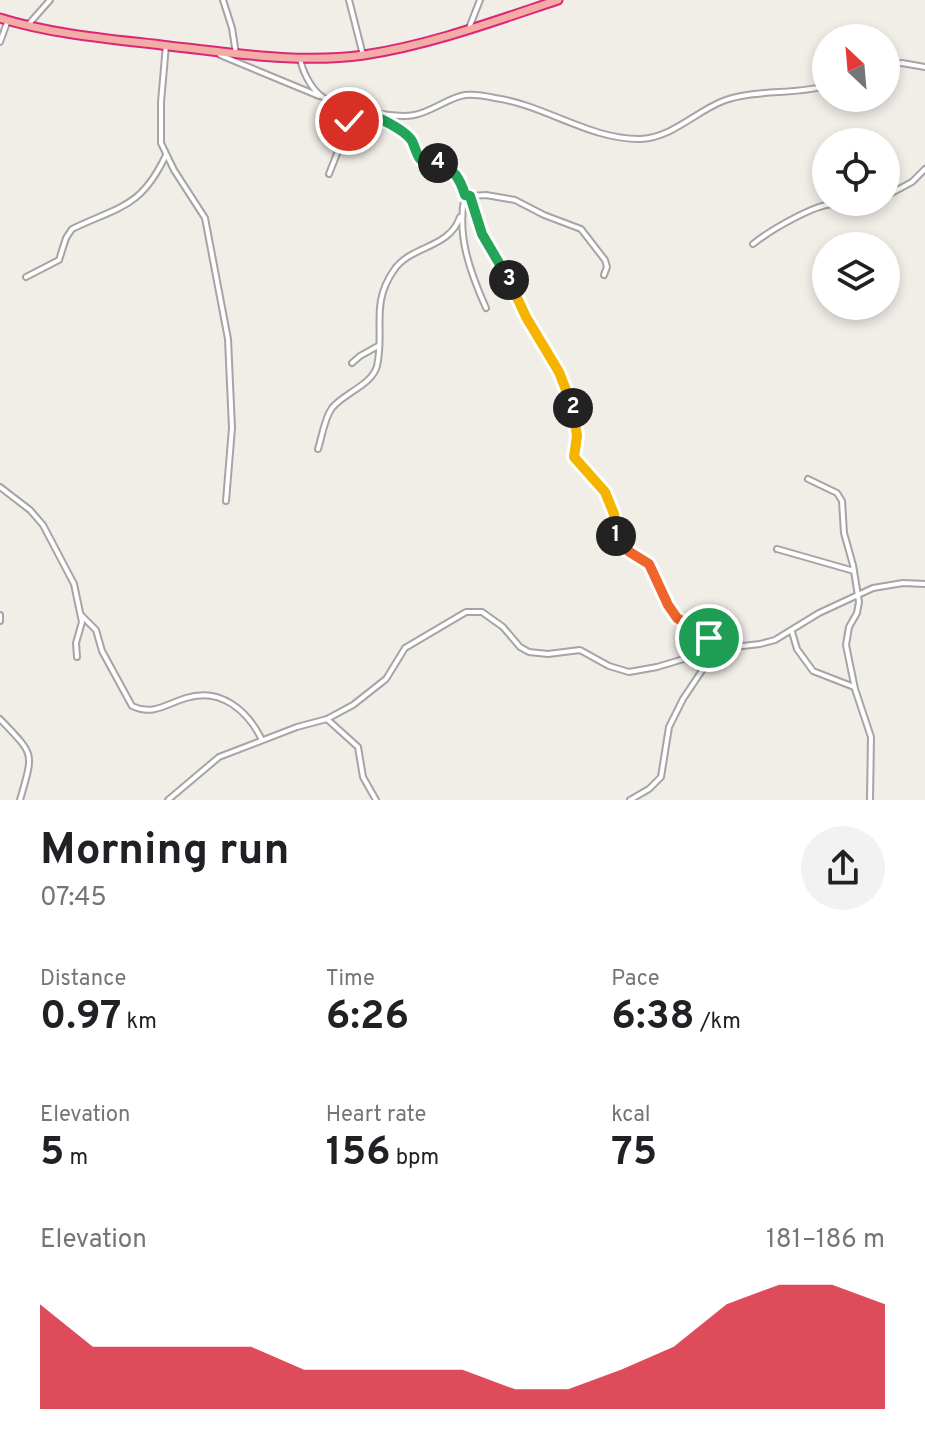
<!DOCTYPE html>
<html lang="en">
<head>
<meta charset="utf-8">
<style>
	body { margin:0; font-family:Overpass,sans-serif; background:#f2f2f2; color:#202124; height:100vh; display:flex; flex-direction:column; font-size:30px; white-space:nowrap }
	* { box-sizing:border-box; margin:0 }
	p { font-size:26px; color:#757577 }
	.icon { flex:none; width:44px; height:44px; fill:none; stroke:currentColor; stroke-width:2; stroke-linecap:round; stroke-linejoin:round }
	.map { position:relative; height:800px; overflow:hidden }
	.sheet { display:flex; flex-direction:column; background:#fff; flex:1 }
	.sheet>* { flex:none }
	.needle { width:52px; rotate:334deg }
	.tools { position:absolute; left:812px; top:24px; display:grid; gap:16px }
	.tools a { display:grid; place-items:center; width:88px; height:88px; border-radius:50%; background:#fff; box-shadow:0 4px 12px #0003; font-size:40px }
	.pin { position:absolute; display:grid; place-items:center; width:68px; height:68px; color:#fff; margin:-34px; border:4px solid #fff; border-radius:50%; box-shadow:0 2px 8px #0007 }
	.km { position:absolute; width:40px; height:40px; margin:-20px; border-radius:50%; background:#222; color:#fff; font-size:22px; line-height:40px; text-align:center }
	.round { display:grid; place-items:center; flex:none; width:84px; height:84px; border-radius:42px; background:#f2f2f2 }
	.summary { display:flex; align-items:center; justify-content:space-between; height:136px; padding:0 40px }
	h1 { font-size:44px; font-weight:700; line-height:60px }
	.stats { display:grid; grid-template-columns:repeat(3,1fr); gap:12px; height:136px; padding:8px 40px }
	.stats div { display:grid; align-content:center }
	.stats b { font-size:40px; font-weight:700 }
	.stats small { font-size:22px; font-weight:400 }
	.stats p { font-size:22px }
	.chart { height:224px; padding:16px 40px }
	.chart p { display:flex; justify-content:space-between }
	.chart svg { width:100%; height:144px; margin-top:8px; fill:#d10017; opacity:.7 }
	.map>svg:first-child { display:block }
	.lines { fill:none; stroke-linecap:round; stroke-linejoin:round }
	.minor-casing { stroke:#a5a5a5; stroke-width:8 }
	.trunk-casing { stroke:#dc2779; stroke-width:11 }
	.minor { stroke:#fff; stroke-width:4 }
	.trunk { stroke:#f2ada5; stroke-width:7 }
	.split-1-casing { stroke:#fff; stroke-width:16 }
	.split-2-casing { stroke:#fff; stroke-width:16 }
	.split-3-casing { stroke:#fff; stroke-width:16 }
	.split-4-casing { stroke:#fff; stroke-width:16 }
	.split-5-casing { stroke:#fff; stroke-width:16 }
	.split-1 { stroke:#f0652b; stroke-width:10 }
	.split-2 { stroke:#f5b400; stroke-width:10 }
	.split-3 { stroke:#f5b400; stroke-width:10 }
	.split-4 { stroke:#22a559; stroke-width:10 }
	.split-5 { stroke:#22a559; stroke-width:10 }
</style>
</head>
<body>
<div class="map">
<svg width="925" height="800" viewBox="0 0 925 800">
	<rect width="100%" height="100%" fill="#f1ede7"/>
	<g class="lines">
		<g class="minor-casing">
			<g id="minor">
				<path d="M223,0L232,28L236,54"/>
				<path d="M349,0L363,55"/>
				<path d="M28,25L50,0"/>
				<path d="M469,28L480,0"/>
				<path d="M0,42L8,20"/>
				<path d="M166,45L161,102V143L174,170L205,218L228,339L232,428L226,501"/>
				<path d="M220,55L319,96"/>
				<path d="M300,58C302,70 310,87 320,95C333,107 396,119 414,115C432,112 447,98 465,95C474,94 486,96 495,98C545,105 590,140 641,139C673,137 695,112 723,101C755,89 793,95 826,86"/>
				<path d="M886,65L902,63L925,67"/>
				<path d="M362,110L400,129L411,139L420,159C447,167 455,165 465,195L470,196L482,234L506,272L526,317L559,372L573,407L577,440L574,457L603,487L614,514L617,539L635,556L649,564L674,614L722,649"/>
				<path d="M329,174L355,108"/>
				<path d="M465,195C456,234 470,272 486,308"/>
				<path d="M470,196L486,195L515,200L544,215L581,229L605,260L607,267L604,275"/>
				<path d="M886,196L912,182L925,169"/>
				<path d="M753,244C769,231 813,205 833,204C848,203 854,208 871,202"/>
				<path d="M26,277L59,260L66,238L72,229C120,206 141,208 166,155"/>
				<path d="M352,363L360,356L378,346"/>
				<path d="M318,449C322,437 324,419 332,408C344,393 372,385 377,366C385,330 370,304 394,270C411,245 449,249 460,217"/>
				<path d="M808,479L837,493L842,501L844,533L853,565L859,602L857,613L849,627L846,645L855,689L871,737L870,800"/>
				<path d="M0,487L30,510L43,525L74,584L82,622L76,643L77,657"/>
				<path d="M777,549L854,571"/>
				<path d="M0,615V621"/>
				<path d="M81,615L96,630L102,651L132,706C153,716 166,704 186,698C221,687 248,711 262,740"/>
				<path d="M792,632L797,649L813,671L854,687"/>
				<path d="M0,719C35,756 34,751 20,800"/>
				<path d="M327,719L358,747L363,777L376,800"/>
				<path d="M168,800L219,757L297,727L327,719L353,705L386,679L405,648L466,612H482L503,627L520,647L529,652L548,654L580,650L609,666L629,672L657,667L717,649L760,644L775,640L819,613L873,588L903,583L925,584"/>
				<path d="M630,800L649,789L661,777L669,727L683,699L715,651"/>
			</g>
		</g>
		<g class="trunk-casing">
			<path id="trunk" d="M0,18C55,35 112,39 169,46C233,53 300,64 364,55C430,45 495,21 558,0"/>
		</g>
		<use href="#minor" class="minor"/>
		<use href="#trunk" class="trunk"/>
	</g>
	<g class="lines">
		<g class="split-1-casing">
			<path id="split-1" d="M616,536L628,551L649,564L668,605L677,618L709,638"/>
		</g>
		<g class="split-2-casing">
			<path id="split-2" d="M573,408L577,436L574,457L605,492L614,514L616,536"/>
		</g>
		<g class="split-3-casing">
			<path id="split-3" d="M509,280L526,317L559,372L573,408"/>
		</g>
		<g class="split-4-casing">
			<path id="split-4" d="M438,163C454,168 460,179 465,195L470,196L482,234L509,280"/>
		</g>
		<g class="split-5-casing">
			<path id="split-5" d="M349,121L355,108C369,113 404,128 412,141C415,147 416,153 420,159L438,163"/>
		</g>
		<use href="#split-1" class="split-1"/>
		<use href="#split-2" class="split-2"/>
		<use href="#split-3" class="split-3"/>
		<use href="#split-4" class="split-4"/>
		<use href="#split-5" class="split-5"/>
	</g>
</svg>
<div class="tools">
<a><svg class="needle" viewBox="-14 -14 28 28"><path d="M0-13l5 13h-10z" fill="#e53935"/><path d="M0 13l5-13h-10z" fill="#757577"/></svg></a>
<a><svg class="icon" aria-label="locate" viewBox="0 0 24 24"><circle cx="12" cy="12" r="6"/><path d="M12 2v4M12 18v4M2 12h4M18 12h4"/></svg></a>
<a><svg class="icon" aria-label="layers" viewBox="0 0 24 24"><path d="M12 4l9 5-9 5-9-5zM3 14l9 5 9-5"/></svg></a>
</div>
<div class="pin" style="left:709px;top:638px;background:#1e9e55"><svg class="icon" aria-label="arrive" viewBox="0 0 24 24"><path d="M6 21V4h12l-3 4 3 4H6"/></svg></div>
<div class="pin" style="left:349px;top:121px;background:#d93025"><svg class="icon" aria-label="check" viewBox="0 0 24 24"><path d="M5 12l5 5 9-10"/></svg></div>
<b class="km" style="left:616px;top:536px">1</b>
<b class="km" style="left:573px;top:408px">2</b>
<b class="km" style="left:509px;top:280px">3</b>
<b class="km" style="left:438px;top:163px">4</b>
</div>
<section class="sheet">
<div class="summary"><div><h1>Morning run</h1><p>07:45</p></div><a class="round"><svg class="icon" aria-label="share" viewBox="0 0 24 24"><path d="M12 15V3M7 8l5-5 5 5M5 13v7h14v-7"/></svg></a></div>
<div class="stats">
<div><p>Distance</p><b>0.97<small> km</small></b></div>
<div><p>Time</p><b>6:26</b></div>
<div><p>Pace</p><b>6:38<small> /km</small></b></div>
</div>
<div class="stats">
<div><p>Elevation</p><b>5<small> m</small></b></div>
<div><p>Heart rate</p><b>156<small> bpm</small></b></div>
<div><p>kcal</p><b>75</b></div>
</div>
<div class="chart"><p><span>Elevation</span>181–186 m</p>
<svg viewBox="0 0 160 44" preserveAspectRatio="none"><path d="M0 44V12L10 25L20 25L30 25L40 25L50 32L60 32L70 32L80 32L90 38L100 38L110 32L120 25L130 12L140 6L150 6L160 12V44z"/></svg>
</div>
</section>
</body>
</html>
